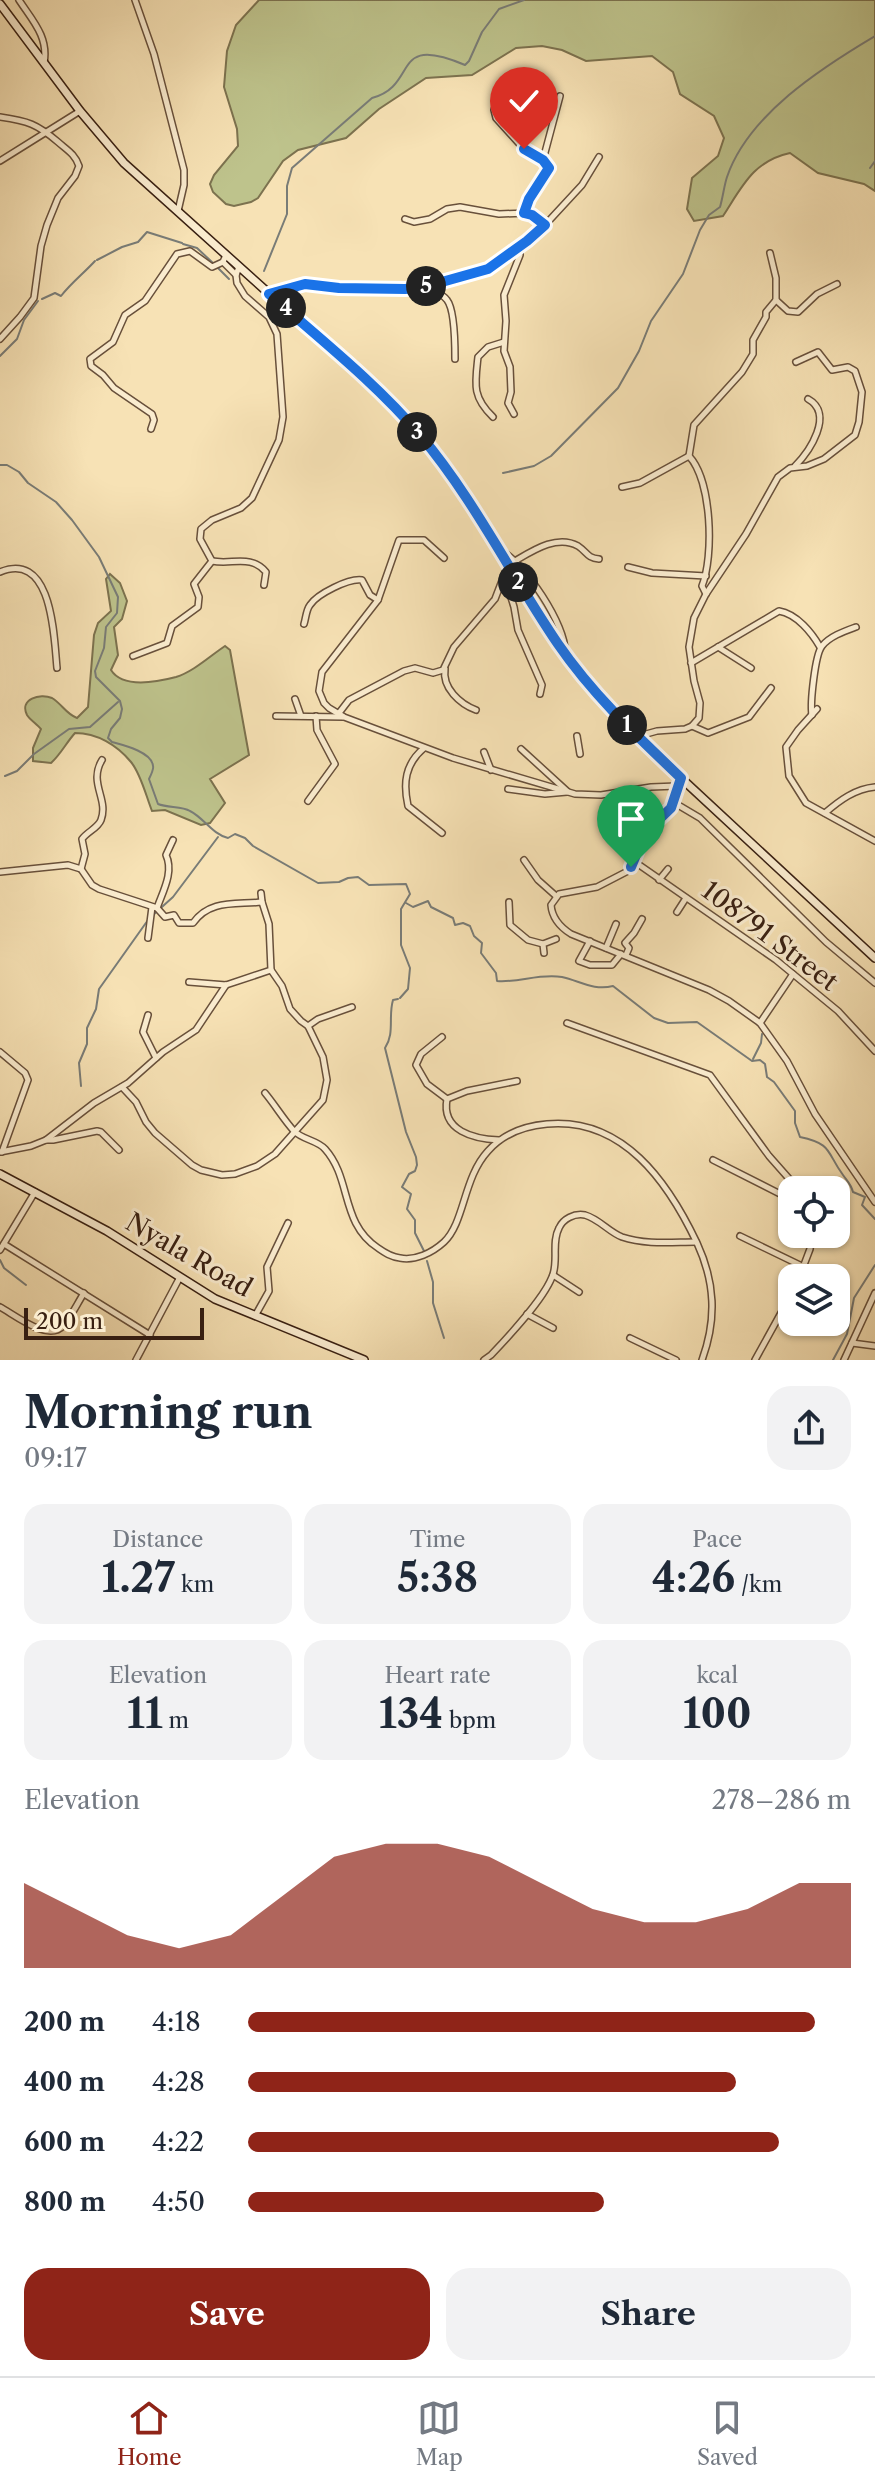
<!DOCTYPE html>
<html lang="en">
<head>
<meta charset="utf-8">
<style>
	body { margin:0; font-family:"Libre Caslon Text",serif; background:#f2f2f3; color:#1f2937; height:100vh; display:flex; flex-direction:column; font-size:30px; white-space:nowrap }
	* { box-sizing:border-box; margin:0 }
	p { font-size:26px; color:#747a83 }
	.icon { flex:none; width:44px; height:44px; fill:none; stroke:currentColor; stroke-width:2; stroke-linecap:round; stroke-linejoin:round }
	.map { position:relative; height:1360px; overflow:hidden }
	.side { display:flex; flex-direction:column; background:#fff; flex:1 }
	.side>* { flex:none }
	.buttons { position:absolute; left:778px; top:1176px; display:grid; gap:16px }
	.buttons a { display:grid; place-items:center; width:72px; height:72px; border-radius:16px; background:#fff; box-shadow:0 2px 6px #0004; font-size:40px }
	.scale { position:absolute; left:24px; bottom:20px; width:180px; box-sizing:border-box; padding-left:8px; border:4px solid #392012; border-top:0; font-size:22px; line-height:28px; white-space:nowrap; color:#392012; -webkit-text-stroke:6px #faeccf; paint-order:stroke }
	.pin { position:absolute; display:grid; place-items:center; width:68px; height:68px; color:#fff; margin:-82px -34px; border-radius:50% 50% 50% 0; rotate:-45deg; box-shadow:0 0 8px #0007 }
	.pin .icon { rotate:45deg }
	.km { position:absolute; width:40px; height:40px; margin:-20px; border-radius:50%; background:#222; color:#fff; font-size:22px; line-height:40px; text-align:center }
	.round { display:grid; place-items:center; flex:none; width:84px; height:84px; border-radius:24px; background:#f2f2f3 }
	.summary { display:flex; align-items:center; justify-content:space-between; height:136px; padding:0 24px }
	h1 { font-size:44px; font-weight:700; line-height:60px }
	.figures { display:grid; grid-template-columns:repeat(3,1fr); gap:12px; height:136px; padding:8px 24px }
	.figures div { display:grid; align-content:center; border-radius:20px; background:#f2f2f3; text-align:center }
	.figures b { font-size:40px; font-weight:700 }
	.figures small { font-size:22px; font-weight:400 }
	.figures p { font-size:22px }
	.chart { height:224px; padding:16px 24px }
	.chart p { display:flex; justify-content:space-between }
	.chart svg { width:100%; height:144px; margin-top:8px; fill:#8f2418; opacity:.7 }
	.primary-button { display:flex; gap:16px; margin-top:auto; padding:16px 24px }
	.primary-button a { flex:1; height:92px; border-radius:24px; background:#8f2418; color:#fff; font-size:32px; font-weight:700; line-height:92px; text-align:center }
	.primary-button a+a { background:#f2f2f3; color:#1f2937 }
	ul { padding:0 24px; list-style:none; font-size:26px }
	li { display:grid; grid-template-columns:128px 96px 1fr; align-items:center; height:60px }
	li i { height:20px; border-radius:10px; background:#8f2418 }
	.dock { display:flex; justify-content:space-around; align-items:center; height:112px; border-top:2px solid #e0e1e3; background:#fff; font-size:22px; color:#747a83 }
	.dock a { display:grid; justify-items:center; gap:4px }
	.dock .on { color:#8f2418 }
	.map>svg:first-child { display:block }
	.green { fill:#bec38c; stroke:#7c724f; stroke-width:2 }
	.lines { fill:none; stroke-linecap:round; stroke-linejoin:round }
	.stream { stroke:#797c77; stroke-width:2 }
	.street-casing { stroke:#68503b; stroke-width:8 }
	.secondary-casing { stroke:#392012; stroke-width:10 }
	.street { stroke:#faeccf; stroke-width:5 }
	.secondary { stroke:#faeccf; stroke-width:7 }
	.route-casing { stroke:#fff; stroke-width:16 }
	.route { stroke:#1a73e8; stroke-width:10 }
	.labels { text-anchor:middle; stroke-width:6; stroke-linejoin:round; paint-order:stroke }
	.street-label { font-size:26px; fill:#392012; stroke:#faeccf }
</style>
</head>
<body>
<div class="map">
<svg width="875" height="1360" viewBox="0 0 875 1360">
	<rect width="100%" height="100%" fill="#f7e2b5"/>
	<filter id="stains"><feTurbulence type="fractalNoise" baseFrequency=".0025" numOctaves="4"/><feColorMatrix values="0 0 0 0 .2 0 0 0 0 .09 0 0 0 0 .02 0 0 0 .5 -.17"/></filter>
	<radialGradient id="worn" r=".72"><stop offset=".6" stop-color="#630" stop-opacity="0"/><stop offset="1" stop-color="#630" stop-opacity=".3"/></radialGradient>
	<g class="green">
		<path d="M259,0H875V191L864,184L818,173L790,153C753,161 742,187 723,216L694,221L687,209L692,178L718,156L724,138L714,116L680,94L673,72L652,56L586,61L562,50L542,46L516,48L472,75L426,78L379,109L346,138L298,150L283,161L258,198L251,202L234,206L226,204L213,192L210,184L214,175L238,146L237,129L224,87L227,51L236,25Z"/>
		<path d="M110,574L120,583L127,601L122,619L114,627L118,655L111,670C123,689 157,682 176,677C193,672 210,656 225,646L230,650L249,755L210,779L225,803L210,823L201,825L165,810L152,811C146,796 141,774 131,762C117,745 97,733 75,733C66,743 61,754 51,763L33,761V748L41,729C37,724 30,720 27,715C19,699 40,693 52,698C62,704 66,714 77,718L88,707L94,635L98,623L111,611L106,579Z"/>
	</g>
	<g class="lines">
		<g class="stream">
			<path d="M870,168L875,161"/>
			<path d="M183,244L197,248L213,263"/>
			<path d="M97,260L122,247L138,242L147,232L182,243"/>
			<path d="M218,268L229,279"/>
			<path d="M264,271L287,214V186L292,168L372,98C420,85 389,33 465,65L469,61L482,32L499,9L524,0"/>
			<path d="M42,299L55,293L61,296C71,283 84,273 95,261"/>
			<path d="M0,356L17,339L24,320L38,301"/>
			<path d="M0,465H7L19,472L28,483L56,502L72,520L99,557L118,597L117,613L106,627L104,648L95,671L96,677L120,701L122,709L120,718L111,729L108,738L112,742C123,745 152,752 153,766C154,769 150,777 149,779L158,804C168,808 182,806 190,811C204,818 212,834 228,838L235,834L245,838L253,846L318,883L339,882L348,878L358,877L369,885L406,884L410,894L401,909V945L410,968L408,989L400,998"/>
			<path d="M503,473L534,466L551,456L618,388L639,351L651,321L683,274L700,230L709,215L720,207C723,197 724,186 727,177C748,115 821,68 875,36"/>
			<path d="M5,776L17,771L34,754L69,729L90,727L118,702"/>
			<path d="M406,903L413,907L428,901L431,907L453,918L455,925L463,923L470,926L474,936L482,943L481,953L496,973L497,981C519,983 539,973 562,977C580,981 594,991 613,986L654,1018L668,1023L697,1022L752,1061L760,1060L765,1064L767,1077L774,1082L795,1111V1123L800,1137C833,1144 826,1152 843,1175C848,1182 851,1184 853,1192L865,1197L862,1205L875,1219"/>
			<path d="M153,915L173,897L218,837"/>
			<path d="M398,999L393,1000C388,1017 395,1033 385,1048L406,1132L416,1157L417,1165L415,1171L409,1174L402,1187L411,1194L407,1209L415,1220V1233L424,1251"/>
			<path d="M753,1059L761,1043L762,1034"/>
			<path d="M81,1086L79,1063L87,1044V1028L96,1009L99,989L148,920"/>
			<path d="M0,1260L4,1268L26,1285"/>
			<path d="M427,1261L433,1282V1303L444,1338"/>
			<path d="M833,1360L847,1334L854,1298L875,1265"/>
		</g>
		<g class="street-casing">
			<g id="street">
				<path d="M19,0C32,20 49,37 44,63"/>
				<path d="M135,0L154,54L184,170V185L178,211"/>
				<path d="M499,95L494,110L496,118L524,149L543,160L549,168L529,199L524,213"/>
				<path d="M0,117C28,121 37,124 58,142C67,150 75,154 79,166L75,176L58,198L47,225L41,246L34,298L20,317L0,339"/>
				<path d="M543,160L560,96"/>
				<path d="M0,161L80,111"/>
				<path d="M405,219L414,222L430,219L447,209L460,207L499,214L528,213L545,225"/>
				<path d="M223,262L236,275"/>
				<path d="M425,287C433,291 442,293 447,300C455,310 455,346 455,359"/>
				<path d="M269,294L305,284L339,288H417L488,269L536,235L545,225L582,185L599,157"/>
				<path d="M776,300L788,311L798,312L817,294L837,284"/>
				<path d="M514,414L508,403L511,392L510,367L504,351L506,321L504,295L520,255V246"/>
				<path d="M493,417C472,397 475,384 478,357L488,347L504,342"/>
				<path d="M151,429L154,420L152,414L114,388L103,375L91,366L90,359L113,342L125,315L145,301L177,254L190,251L212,267L223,262L226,255"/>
				<path d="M795,466C809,452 835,414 808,399"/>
				<path d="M622,487L640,483L689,456"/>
				<path d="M500,550C524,562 567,626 565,653"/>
				<path d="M444,558L424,540H399L378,600L322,672L319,691L324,703L329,708L344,717L453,758L575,794L601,795L651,787L677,786"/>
				<path d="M212,561C232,565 251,554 266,572L264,585"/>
				<path d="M628,567L652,573L706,576"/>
				<path d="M0,572C53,550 54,638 57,668"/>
				<path d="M505,578L514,607L518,630L542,685L540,694"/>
				<path d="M706,594L702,586C714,556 712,481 689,456L694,425L742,372L753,354V340L766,317V312L776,300V278L770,253"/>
				<path d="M304,624C306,618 306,610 310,605C317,594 349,578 362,580L370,595L378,600"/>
				<path d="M718,647L751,668"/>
				<path d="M133,656L167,643L172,626L198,607L199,597L194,584L212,561L200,539L201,529L212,520L241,508L252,498L279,440L283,417L277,334L269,317L245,296L237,283L236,275L239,267"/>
				<path d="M691,663L779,611C797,614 812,633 820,647"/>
				<path d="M445,669C442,688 460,704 476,710"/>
				<path d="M295,699L301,716"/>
				<path d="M817,709L798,730L786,747L789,776L806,803L875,841"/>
				<path d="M339,713L349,700L404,671L415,668L433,673L443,670L454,647L495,599L508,565C528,554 555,533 578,546C587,552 587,558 599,559"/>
				<path d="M812,715C810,703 815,655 822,646C830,636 845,631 856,627"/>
				<path d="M276,716L343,717"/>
				<path d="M692,726L708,733L749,717L771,688"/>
				<path d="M577,736L580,754"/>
				<path d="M639,736L657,731L685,729L692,726L699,718L700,703L694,681L689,647L694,618L706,594L746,534L778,477L790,468L807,466L824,459L855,435L859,422L862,392L855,371L848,367L832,370L818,352L796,362"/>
				<path d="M424,748C405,764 403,783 408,806L442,833"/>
				<path d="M521,749L567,791"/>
				<path d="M484,752L491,770"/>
				<path d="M681,778L671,808L645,833L639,843L635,862L626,872L597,887L559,894L551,905C552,918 560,927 571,934L709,990L729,1001L760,1023L787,1061L815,1114L875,1202"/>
				<path d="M508,789L545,794L567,792"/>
				<path d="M308,801L335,764L317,730L316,716"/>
				<path d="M673,802L700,818L826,942L875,983"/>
				<path d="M825,813C840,800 855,789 875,787"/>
				<path d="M524,860L538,880L556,896"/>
				<path d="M635,862L776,960L838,1011L875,1051"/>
				<path d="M81,869L85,854L82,839C87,832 98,828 101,820C109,799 88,783 102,760"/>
				<path d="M0,872L68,865L81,869L92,885L99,889L157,908L165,917L174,915L179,923H193C210,899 236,905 262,902"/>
				<path d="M659,880L668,869"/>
				<path d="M509,902L510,925L528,940L543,944"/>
				<path d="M157,908C163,891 174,872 166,855L173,840"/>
				<path d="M677,912L686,898"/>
				<path d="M148,938L152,907"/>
				<path d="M590,941L579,961L590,965H612L621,954"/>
				<path d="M606,948L616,924"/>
				<path d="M544,953L543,944L556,939"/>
				<path d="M626,955L629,948L625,943L634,933L642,919"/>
				<path d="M189,982L226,985L271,970L269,924L262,902L261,893"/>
				<path d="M148,1015L143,1032L156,1058"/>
				<path d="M567,1023L710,1075L769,1156L799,1190"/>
				<path d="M760,1023L793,974"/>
				<path d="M308,1026L318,1019L352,1007"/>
				<path d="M442,1037L421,1054L416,1065L427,1084L447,1099L467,1091L517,1081"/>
				<path d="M0,1052L25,1073L28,1080L2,1152"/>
				<path d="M122,1087L136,1102L146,1122L155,1133L192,1165L201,1170L222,1175L235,1174L257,1166L275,1154L323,1100L327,1080L323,1057L308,1026L301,1021L290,1009L282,986L271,970"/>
				<path d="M265,1093C275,1105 284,1120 294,1131C303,1140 317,1140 325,1149C352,1179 340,1223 378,1248C385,1253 391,1257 400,1258C415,1261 432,1253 444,1242C465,1222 463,1178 488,1151C504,1133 524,1126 547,1124C623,1117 668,1182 697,1243C715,1282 717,1319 702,1360"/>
				<path d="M447,1099C441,1131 474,1139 499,1140"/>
				<path d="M46,1140H53L97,1131L101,1132L119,1150"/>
				<path d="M0,1152L31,1146L46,1140L94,1103L128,1083L163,1052L196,1030L226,985"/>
				<path d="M713,1160L792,1200"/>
				<path d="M740,1236L804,1267"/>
				<path d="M4,1244L150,1335"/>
				<path d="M0,1250L35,1192"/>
				<path d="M553,1275L579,1292"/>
				<path d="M799,1278L810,1249L812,1234"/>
				<path d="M0,1307C15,1315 48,1342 63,1326C71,1317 77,1304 84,1293"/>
				<path d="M527,1314L553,1328"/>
				<path d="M255,1316L269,1291L267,1267L288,1223"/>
				<path d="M630,1338L676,1360"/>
				<path d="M852,1343L875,1346"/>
				<path d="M136,1360L180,1277"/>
				<path d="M484,1360L491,1355C509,1336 543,1300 552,1277C559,1262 551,1243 559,1228C563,1219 574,1213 585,1215C599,1219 609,1232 622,1237C646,1245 672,1242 696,1242"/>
				<path d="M755,1360L792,1293"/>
				<path d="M844,1360L875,1293"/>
			</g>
		</g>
		<g class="secondary-casing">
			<g id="secondary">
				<path d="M0,4L80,111L124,163L343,360L420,435L468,500L559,646L606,705L681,778L875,958"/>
				<path d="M0,1174L107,1231L215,1299L364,1360"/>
			</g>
		</g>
		<use href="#street" class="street"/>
		<use href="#secondary" class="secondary"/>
	</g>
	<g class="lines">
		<g class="route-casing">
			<path id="route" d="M524,149L543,160L549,168L529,199L524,213L532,215L545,225L527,241L488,269L424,287L405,289L339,288L305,284L269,294C320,339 376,383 420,435C474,499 511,575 558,644C593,695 637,736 681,778L671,808L645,833L631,867"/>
		</g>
		<use href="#route" class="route"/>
	</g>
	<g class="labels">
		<g class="street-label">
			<text transform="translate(770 936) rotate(37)" y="9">108791 Street</text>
			<text transform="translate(189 1255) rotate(30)" y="9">Nyala Road</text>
		</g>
	</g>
	<rect width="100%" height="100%" filter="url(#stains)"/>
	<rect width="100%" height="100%" fill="url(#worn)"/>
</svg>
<div class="buttons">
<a><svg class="icon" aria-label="locate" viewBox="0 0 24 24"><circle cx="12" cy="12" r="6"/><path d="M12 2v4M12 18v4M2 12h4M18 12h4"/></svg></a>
<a><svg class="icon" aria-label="layers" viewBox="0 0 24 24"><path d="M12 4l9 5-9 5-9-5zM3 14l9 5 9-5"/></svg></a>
</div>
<div class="scale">200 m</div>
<div class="pin" style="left:631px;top:867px;background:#1e9e55"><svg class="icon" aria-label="arrive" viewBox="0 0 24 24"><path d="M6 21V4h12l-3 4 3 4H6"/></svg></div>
<div class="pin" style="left:524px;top:149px;background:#d93025"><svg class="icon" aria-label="check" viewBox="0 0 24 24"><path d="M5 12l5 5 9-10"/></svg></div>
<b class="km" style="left:627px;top:725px">1</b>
<b class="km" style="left:518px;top:582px">2</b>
<b class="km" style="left:417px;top:432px">3</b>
<b class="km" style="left:286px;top:308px">4</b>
<b class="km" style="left:426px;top:286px">5</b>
</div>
<section class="side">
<div class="summary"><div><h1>Morning run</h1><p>09:17</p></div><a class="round"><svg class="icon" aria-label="share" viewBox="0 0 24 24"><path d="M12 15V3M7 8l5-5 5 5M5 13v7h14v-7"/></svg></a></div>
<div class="figures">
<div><p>Distance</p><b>1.27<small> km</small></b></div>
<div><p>Time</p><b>5:38</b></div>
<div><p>Pace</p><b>4:26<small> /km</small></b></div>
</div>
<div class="figures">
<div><p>Elevation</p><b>11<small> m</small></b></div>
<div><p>Heart rate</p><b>134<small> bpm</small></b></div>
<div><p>kcal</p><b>100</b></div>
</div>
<div class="chart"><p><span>Elevation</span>278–286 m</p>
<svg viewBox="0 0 160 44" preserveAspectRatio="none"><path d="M0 44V18L10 26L20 34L30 38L40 34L50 22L60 10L70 6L80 6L90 10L100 18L110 26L120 30L130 30L140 26L150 18L160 18V44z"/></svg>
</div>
<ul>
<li><b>200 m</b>4:18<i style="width:94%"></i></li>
<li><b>400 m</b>4:28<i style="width:81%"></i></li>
<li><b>600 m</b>4:22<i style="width:88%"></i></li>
<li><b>800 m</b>4:50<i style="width:59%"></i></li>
</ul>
<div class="primary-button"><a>Save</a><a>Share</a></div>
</section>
<nav class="dock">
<a class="on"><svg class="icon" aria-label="home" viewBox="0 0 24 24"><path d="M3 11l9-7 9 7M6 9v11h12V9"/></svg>Home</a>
<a><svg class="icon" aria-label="map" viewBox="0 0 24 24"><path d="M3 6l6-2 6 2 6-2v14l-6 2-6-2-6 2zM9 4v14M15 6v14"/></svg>Map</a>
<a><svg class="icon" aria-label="saved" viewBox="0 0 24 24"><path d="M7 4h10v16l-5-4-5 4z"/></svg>Saved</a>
</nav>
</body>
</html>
